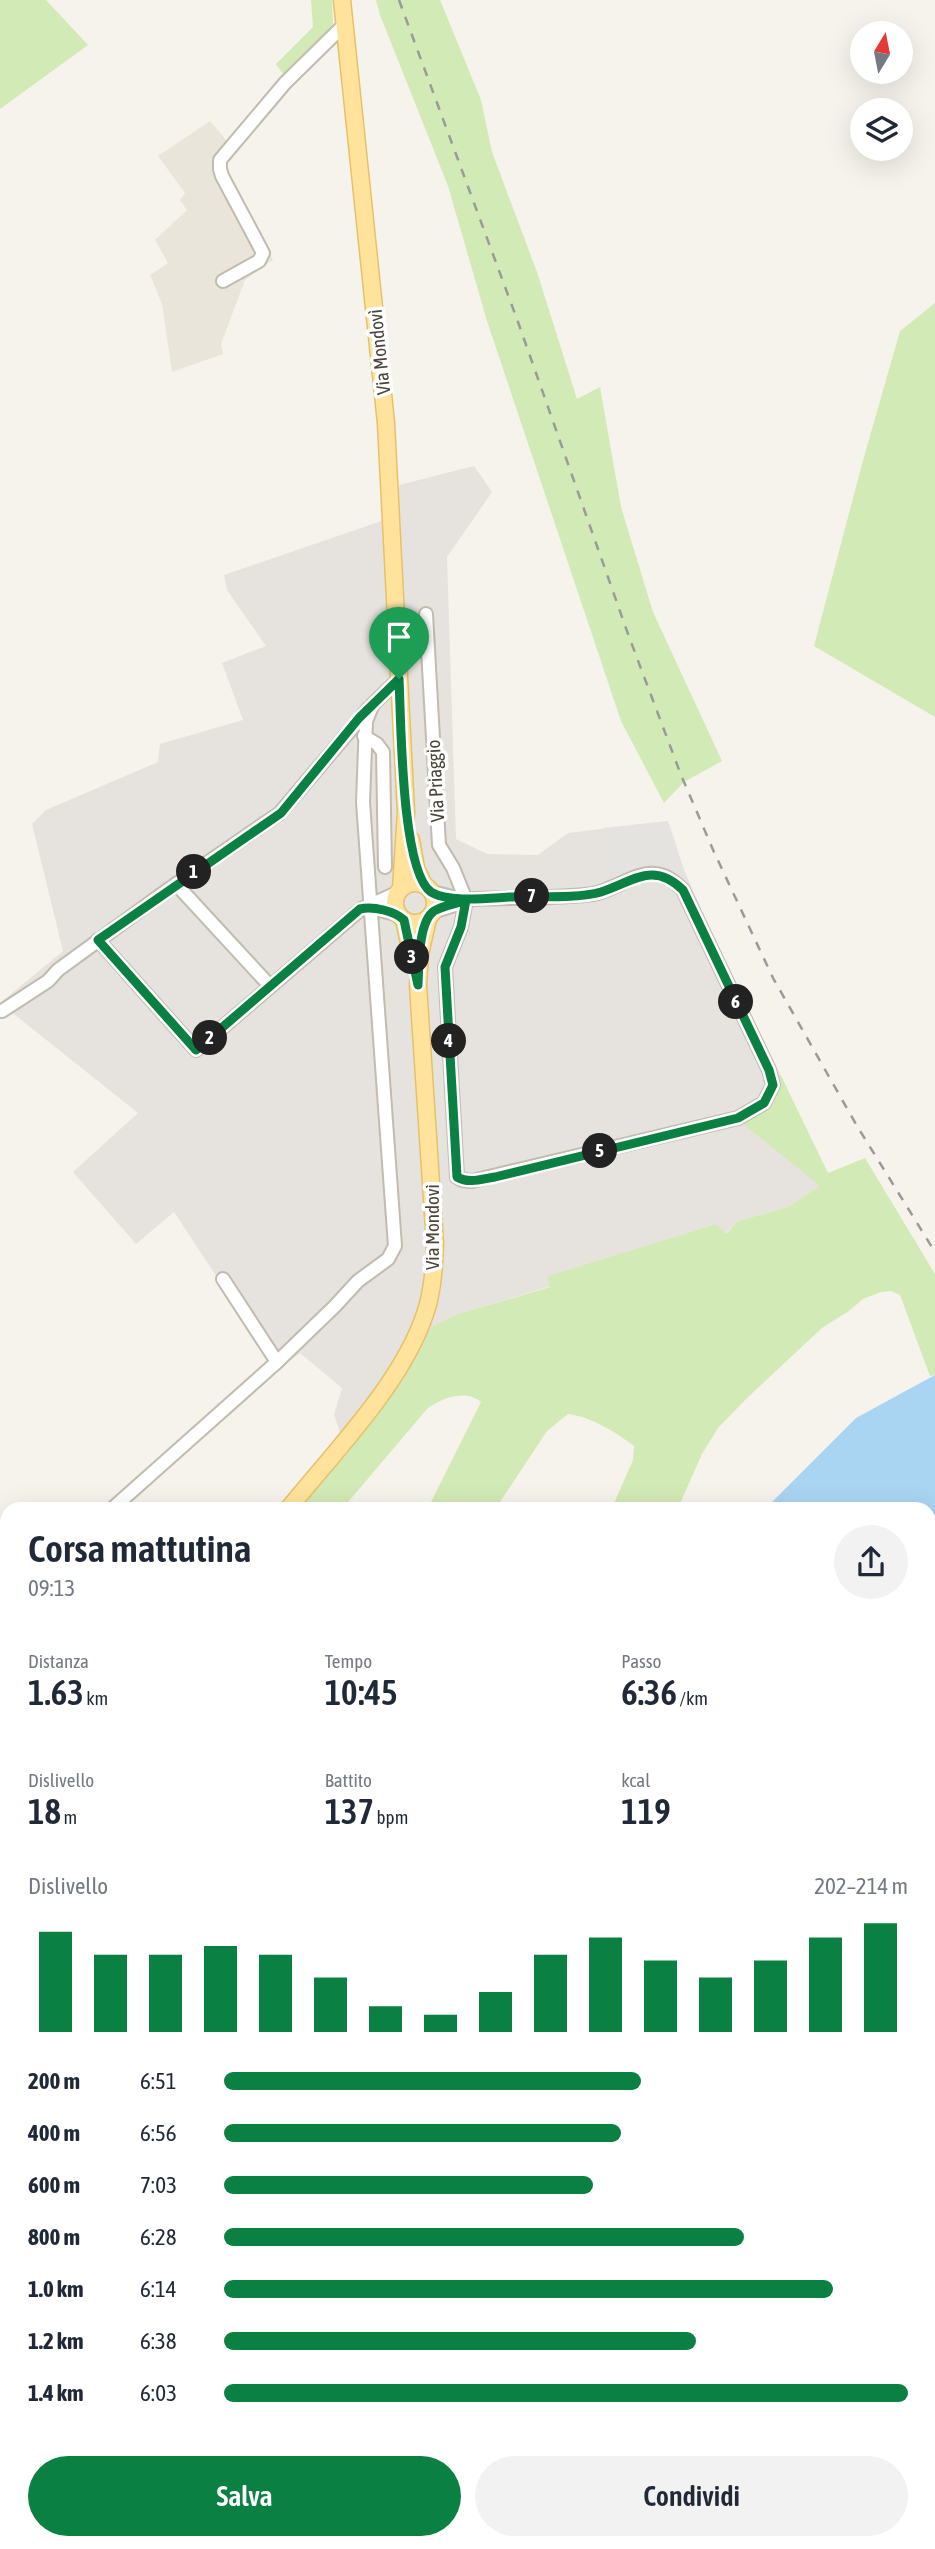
<!DOCTYPE html>
<html lang="it">
<head>
<meta charset="utf-8">
<style>
	body { margin:0; font-family:"Asap Condensed",sans-serif; background:#f2f2f3; color:#1f2937; height:100vh; display:flex; flex-direction:column; font-size:26px; white-space:nowrap }
	* { box-sizing:border-box; margin:0 }
	p { font-size:23px; color:#747a83 }
	.icon { flex:none; width:38px; height:38px; fill:none; stroke:currentColor; stroke-width:2; stroke-linecap:round; stroke-linejoin:round }
	.map { position:relative; flex:1; overflow:hidden }
	.panel { position:absolute; left:0px; top:1502px; width:936px; height:1048px; display:flex; flex-direction:column; background:#fff; border-radius:21px 21px 0 0; box-shadow:0 7px 28px #0002 }
	.panel>* { flex:none }
	.needle { width:46px; rotate:10deg }
	.tools { position:absolute; left:850px; top:21px; display:grid; gap:14px }
	.tools a { display:grid; place-items:center; width:63px; height:63px; border-radius:50%; background:#fff; box-shadow:0 7px 28px #0002; font-size:35px }
	.pin { position:absolute; display:grid; place-items:center; width:60px; height:60px; color:#fff; margin:-72px -30px; border-radius:50% 50% 50% 0; rotate:-45deg; box-shadow:0 0 7px #0007 }
	.pin .icon { rotate:45deg }
	.km { position:absolute; width:35px; height:35px; margin:-18px; border-radius:50%; background:#222; color:#fff; font-size:19px; line-height:35px; text-align:center }
	.round { display:grid; place-items:center; flex:none; width:74px; height:74px; border-radius:37px; background:#f2f2f3 }
	.head { display:flex; align-items:center; justify-content:space-between; height:119px; padding:0 28px }
	h1 { font-size:38px; font-weight:600; line-height:52px }
	.stats { display:grid; grid-template-columns:repeat(3,1fr); gap:10px; height:119px; padding:7px 28px }
	.stats div { display:grid; align-content:center }
	.stats b { font-size:35px; font-weight:600 }
	.stats small { font-size:19px; font-weight:400 }
	.stats p { font-size:19px }
	.chart { height:196px; padding:14px 28px }
	.chart p { display:flex; justify-content:space-between }
	.chart svg { width:100%; height:126px; margin-top:7px; stroke:#0b8043; stroke-width:6 }
	.primary-button { display:flex; gap:14px; margin-top:auto; padding:14px 28px }
	.primary-button a { flex:1; height:80px; border-radius:42px; background:#0b8043; color:#fff; font-size:28px; font-weight:600; line-height:80px; text-align:center }
	.primary-button a+a { background:#f2f2f3; color:#1f2937 }
	ul { padding:0 28px; list-style:none; font-size:23px }
	li { display:grid; grid-template-columns:112px 84px 1fr; align-items:center; height:52px }
	li i { height:18px; border-radius:9px; background:#0b8043 }
	.map>svg:first-child { display:block }
	.residential { fill:#eae5da }
	.industrial { fill:#e6e2dd }
	.green { fill:#d2eab5 }
	.parking { fill:#e5e3e0 }
	.water { fill:#a9d4f2 }
	.lines { fill:none; stroke-linecap:round; stroke-linejoin:round }
	.minor-casing { stroke:#c2bbae; stroke-width:16 }
	.major-casing { stroke:#e6c16a; stroke-width:19 }
	.minor { stroke:#fff; stroke-width:12 }
	.major { stroke:#ffe39c; stroke-width:16 }
	.rail { stroke:#9a9a9a; stroke-width:2.5; stroke-dasharray:9 9; stroke-linecap:butt }
	.route-casing { stroke:#fff; stroke-width:14 }
	.route { stroke:#0b8043; stroke-width:9 }
	.labels { text-anchor:middle; stroke-width:7; stroke-linejoin:round; paint-order:stroke }
	.street-label { font-size:19px; fill:#4b4439; stroke:#fff }
</style>
</head>
<body>
<div class="map">
<svg width="935" height="2549" viewBox="0 0 935 2549">
	<rect width="100%" height="100%" fill="#f6f3ec"/>
	<g class="residential">
		<path d="M210,121L234,149L222,164L224,174L273,260L245,280L221,344L223,354L172,372L162,304L150,275L168,263L155,240L187,210L180,200L185,193L158,156Z"/>
		<path d="M0,1678L7,1679V1766L0,1763Z"/>
		<path d="M7,1833V1983L0,1991V1848Z"/>
	</g>
	<path class="industrial" d="M474,466L492,492L447,557L456,839L487,854L538,855L568,833L668,821L684,870L702,911L828,1174L818,1187L788,1207L738,1221L725,1234L716,1224L549,1276L551,1286L455,1315L432,1328L409,1368L349,1443L340,1432L334,1415L342,1388L300,1353L278,1370L174,1212L136,1244L73,1172L138,1113L0,1003L63,951L32,824L46,810L158,762L160,744L243,720L222,663L266,646L227,590L224,575L396,516L399,485Z"/>
	<g class="green">
		<path d="M0,0H46L88,45L0,109Z"/>
		<path d="M311,0H332L333,24L301,60L283,74L276,64L313,27Z"/>
		<path d="M376,0H440L481,100L492,152L537,272L577,399L600,387L621,507L653,612L722,761L684,782L664,803L621,721L487,321L448,186L380,15Z"/>
		<path d="M935,303V717L814,646L862,464L900,331Z"/>
		<path d="M775,1075L781,1076L828,1173L865,1158L935,1274V1375L930,1376L900,1295L891,1291L881,1292L863,1299L849,1311L822,1328L747,1398L718,1428L702,1454L678,1508H612L633,1460L634,1446C615,1432 592,1417 568,1414L547,1431L496,1508H428L481,1402C465,1389 442,1398 427,1409L343,1508H298L409,1368L431,1328L455,1315L550,1287L548,1276L716,1224L726,1234L738,1221L788,1207L818,1187L819,1185L742,1123C767,1109 768,1102 775,1075Z"/>
		<path d="M935,1604V2083L929,2086V1607Z"/>
		<path d="M935,2194V2253L929,2256V2199Z"/>
		<path d="M7,2437V2543H135L133,2549H0V2451Z"/>
	</g>
	<path class="parking" d="M668,821L684,870L677,875L649,869L606,883L603,828Z"/>
	<g class="water">
		<path d="M935,1375V1604L929,1607V1508H766L856,1418Z"/>
		<path d="M135,2543H265L263,2549H133Z"/>
	</g>
	<g class="lines">
		<g class="minor-casing">
			<g id="minor">
				<path d="M223,281L259,261L263,253L222,176L220,169V160L285,83L343,26"/>
				<path d="M426,614L439,845L453,868L466,900L461,927L445,967L457,1177L462,1180L472,1181L738,1118L764,1103L773,1085L769,1070L683,890C675,882 667,875 655,874C638,871 612,891 593,894C554,899 513,897 473,899L433,912"/>
				<path d="M364,736L377,744L383,752L385,867"/>
				<path d="M176,884L270,986"/>
				<path d="M432,892L465,900"/>
				<path d="M369,907L399,915"/>
				<path d="M98,940L196,1050L361,909L399,892"/>
				<path d="M2,1011L48,981L58,970L169,889L280,813L368,709"/>
				<path d="M223,1279L277,1362"/>
				<path d="M113,1508L277,1362L335,1306L358,1281L388,1259L395,1246L363,802L366,721L373,704L399,679"/>
				<path d="M0,1604L7,1598"/>
				<path d="M0,1673L7,1674"/>
				<path d="M0,1857L7,1835"/>
			</g>
		</g>
		<g class="major-casing">
			<g id="major">
				<path d="M342,0L386,423L406,812L401,889"/>
				<path d="M411,840L416,868L424,885"/>
				<circle cx="415" cy="903" r="20"/>
				<path d="M404,920L414,966"/>
				<path d="M289,1508C335,1451 402,1383 425,1314C433,1291 434,1267 435,1244L418,985L420,954L428,919"/>
				<path d="M929,2268L935,2264"/>
				<path d="M543,2549L545,2543"/>
				<path d="M766,2549L774,2543"/>
			</g>
		</g>
		<use href="#minor" class="minor"/>
		<use href="#major" class="major"/>
		<path class="rail" d="M399,0L518,322L628,634L681,775L714,852L773,978L857,1126L935,1252"/>
	</g>
	<g class="lines">
		<g class="route-casing">
			<path id="route" d="M399,679L359,718L281,813L98,940L196,1050L360,909C373,906 395,911 404,920L418,985C419,967 418,922 434,911C442,906 456,904 466,900L461,927L445,967L457,1177C469,1184 482,1179 495,1177L738,1118L764,1103L773,1085L769,1070L683,890C653,861 634,881 601,892C578,899 535,896 510,897C490,898 448,903 431,892C401,871 401,718 399,679"/>
		</g>
		<use href="#route" class="route"/>
	</g>
	<g class="labels">
		<g class="street-label">
			<text transform="translate(379 352) rotate(-96)" y="7">Via Mondovì</text>
			<text transform="translate(435 781) rotate(-93)" y="7">Via Priaggio</text>
			<text transform="translate(432 1227) rotate(-90)" y="7">Via Mondovì</text>
		</g>
	</g>
</svg>
<div class="tools">
<a><svg class="needle" viewBox="-14 -14 28 28"><path d="M0-13l5 13h-10z" fill="#e53935"/><path d="M0 13l5-13h-10z" fill="#747a83"/></svg></a>
<a><svg class="icon" aria-label="layers" viewBox="0 0 24 24"><path d="M12 4l9 5-9 5-9-5zM3 14l9 5 9-5"/></svg></a>
</div>
<div class="pin" style="left:399px;top:679px;background:#1e9e55"><svg class="icon" aria-label="arrive" viewBox="0 0 24 24"><path d="M6 21V4h12l-3 4 3 4H6"/></svg></div>
<b class="km" style="left:194px;top:872px">1</b>
<b class="km" style="left:210px;top:1038px">2</b>
<b class="km" style="left:412px;top:957px">3</b>
<b class="km" style="left:449px;top:1041px">4</b>
<b class="km" style="left:600px;top:1151px">5</b>
<b class="km" style="left:736px;top:1002px">6</b>
<b class="km" style="left:532px;top:896px">7</b>
<section class="panel">
<div class="head"><div><h1>Corsa mattutina</h1><p>09:13</p></div><a class="round"><svg class="icon" aria-label="share" viewBox="0 0 24 24"><path d="M12 15V3M7 8l5-5 5 5M5 13v7h14v-7"/></svg></a></div>
<div class="stats">
<div><p>Distanza</p><b>1.63<small> km</small></b></div>
<div><p>Tempo</p><b>10:45</b></div>
<div><p>Passo</p><b>6:36<small> /km</small></b></div>
</div>
<div class="stats">
<div><p>Dislivello</p><b>18<small> m</small></b></div>
<div><p>Battito</p><b>137<small> bpm</small></b></div>
<div><p>kcal</p><b>119</b></div>
</div>
<div class="chart"><p><span>Dislivello</span>202–214 m</p>
<svg viewBox="0 0 160 44" preserveAspectRatio="none"><path d="M5 44V9M15 44V17M25 44V17M35 44V14M45 44V17M55 44V25M65 44V35M75 44V38M85 44V30M95 44V17M105 44V11M115 44V19M125 44V25M135 44V19M145 44V11M155 44V6"/></svg>
</div>
<ul>
<li><b>200 m</b>6:51<i style="width:61%"></i></li>
<li><b>400 m</b>6:56<i style="width:58%"></i></li>
<li><b>600 m</b>7:03<i style="width:54%"></i></li>
<li><b>800 m</b>6:28<i style="width:76%"></i></li>
<li><b>1.0 km</b>6:14<i style="width:89%"></i></li>
<li><b>1.2 km</b>6:38<i style="width:69%"></i></li>
<li><b>1.4 km</b>6:03<i style="width:100%"></i></li>
</ul>
<div class="primary-button"><a>Salva</a><a>Condividi</a></div>
</section>
</div>
</body>
</html>
